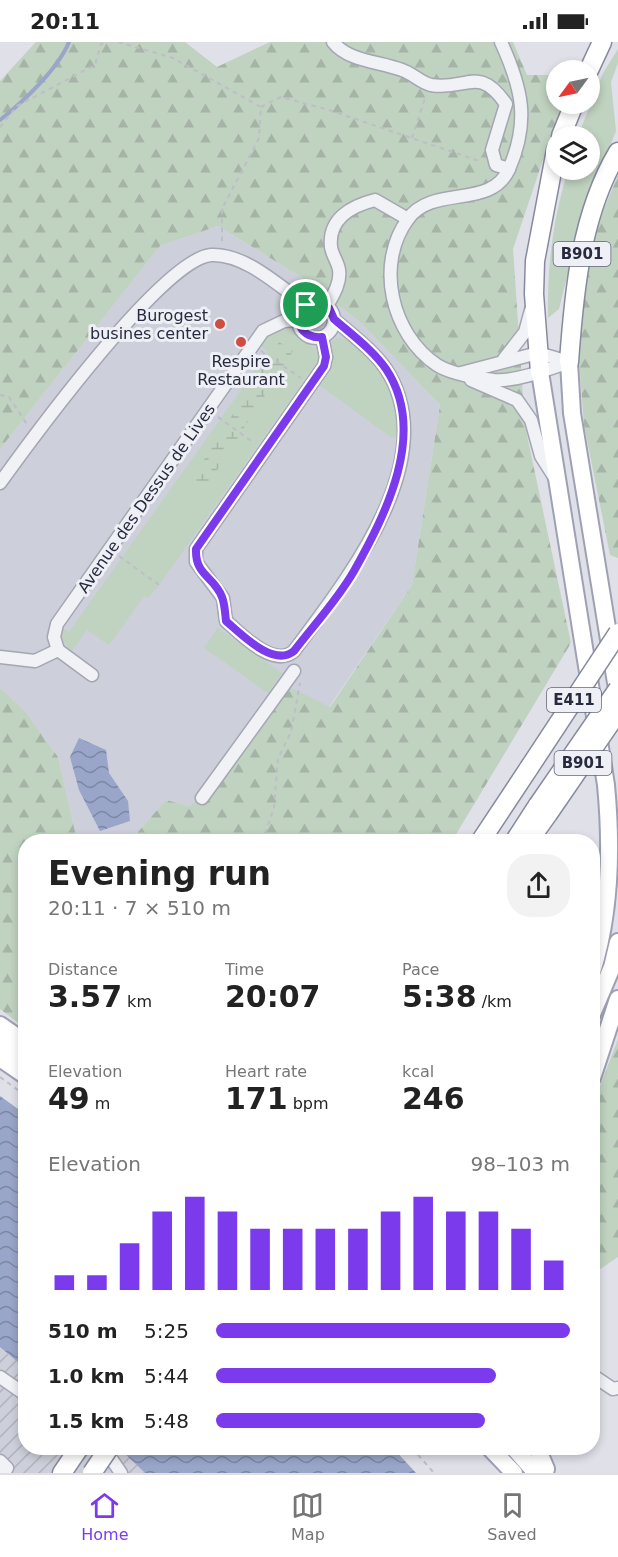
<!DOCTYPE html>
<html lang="en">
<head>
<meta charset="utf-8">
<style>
	body { margin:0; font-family:"DejaVu Sans",sans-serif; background:#f2f2f2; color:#222; height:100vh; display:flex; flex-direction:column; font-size:22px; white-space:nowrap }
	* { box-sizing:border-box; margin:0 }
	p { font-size:20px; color:#767676 }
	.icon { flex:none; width:33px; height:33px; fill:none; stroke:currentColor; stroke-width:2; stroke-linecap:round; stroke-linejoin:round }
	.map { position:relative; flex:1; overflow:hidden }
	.details { position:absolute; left:18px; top:792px; width:582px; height:621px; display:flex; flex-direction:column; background:#fff; border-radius:24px; box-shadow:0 3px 9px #0003 }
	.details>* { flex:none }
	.needle { width:39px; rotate:237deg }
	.buttons { position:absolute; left:546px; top:18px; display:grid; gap:12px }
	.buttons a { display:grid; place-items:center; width:54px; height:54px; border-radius:50%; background:#fff; box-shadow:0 3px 9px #0003; font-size:30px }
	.pin { position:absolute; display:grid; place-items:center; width:51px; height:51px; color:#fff; margin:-26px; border:3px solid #fff; border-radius:50%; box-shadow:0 2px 6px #0007 }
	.round { display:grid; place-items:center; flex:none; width:63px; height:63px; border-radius:24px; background:#f2f2f2 }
	.head { display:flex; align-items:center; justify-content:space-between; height:102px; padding:0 30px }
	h1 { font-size:33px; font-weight:600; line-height:45px }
	.figures { display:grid; grid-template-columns:repeat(3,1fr); gap:9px; height:102px; padding:6px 30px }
	.figures div { display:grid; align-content:center }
	.figures b { font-size:30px; font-weight:600 }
	.figures small { font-size:16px; font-weight:400 }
	.figures p { font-size:16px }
	.chart { height:168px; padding:12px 30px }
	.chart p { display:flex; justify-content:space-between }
	.chart svg { width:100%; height:108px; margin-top:6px; stroke:#7c3aed; stroke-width:6 }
	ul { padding:0 30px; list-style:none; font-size:20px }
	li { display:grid; grid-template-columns:96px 72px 1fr; align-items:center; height:45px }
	li i { height:15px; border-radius:8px; background:#7c3aed }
	.status { display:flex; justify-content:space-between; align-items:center; height:42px; padding:0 30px; background:#fff; direction:ltr }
	.status svg { height:16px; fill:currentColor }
	.tab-bar { display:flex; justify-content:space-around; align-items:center; height:84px; border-top:2px solid #e0e0e0; background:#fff; font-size:16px; color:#767676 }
	.tab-bar a { display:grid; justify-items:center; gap:3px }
	.tab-bar .active { color:#7c3aed }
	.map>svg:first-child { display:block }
	.built { fill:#cdcfda }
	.industrial { fill:url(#industrial-furrows) }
	.grass { fill:#c0d2c0 }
	.forest { fill:url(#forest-firs) }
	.wetland { fill:url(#wetland-marsh) }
	.water { fill:url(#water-waves) }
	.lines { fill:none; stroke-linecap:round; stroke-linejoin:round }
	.stream { stroke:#99a5c9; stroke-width:4 }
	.minor-casing { stroke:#a4a6b2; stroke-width:15 }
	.major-casing { stroke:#9ea1b4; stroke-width:20 }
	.highway-casing { stroke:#868a9f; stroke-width:21 }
	.path { stroke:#bdbec6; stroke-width:2; stroke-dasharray:4.5 4.5; stroke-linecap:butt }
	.minor { stroke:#f1f2f6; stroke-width:12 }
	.major { stroke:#fff; stroke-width:16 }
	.highway { stroke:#fff; stroke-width:18 }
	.highway-bridge-casing { stroke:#868a9f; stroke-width:21; stroke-linecap:butt }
	.highway-bridge { stroke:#fff; stroke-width:18 }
	.route-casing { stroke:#fff; stroke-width:12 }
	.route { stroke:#7c3aed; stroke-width:8 }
	.poi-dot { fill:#cf4e42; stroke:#eef0f6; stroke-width:2 }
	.labels { text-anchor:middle; stroke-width:6; stroke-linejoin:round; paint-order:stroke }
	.shield { fill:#eef0f6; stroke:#636676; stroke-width:1.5 }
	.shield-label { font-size:15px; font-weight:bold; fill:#282b3f }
	.poi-label { font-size:16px; fill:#282b3f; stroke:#eef0f6; text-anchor:end }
	.street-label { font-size:16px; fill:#282b3f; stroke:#eef0f6 }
</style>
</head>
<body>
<div class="status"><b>20:11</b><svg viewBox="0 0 49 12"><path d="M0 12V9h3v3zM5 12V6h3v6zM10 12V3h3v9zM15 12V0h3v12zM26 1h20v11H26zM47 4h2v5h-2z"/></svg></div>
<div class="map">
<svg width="618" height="1431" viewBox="0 0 618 1431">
	<defs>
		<pattern id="industrial-furrows" width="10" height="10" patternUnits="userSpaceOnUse" patternTransform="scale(1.5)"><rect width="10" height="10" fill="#cdcfda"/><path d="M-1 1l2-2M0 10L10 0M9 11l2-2" fill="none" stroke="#b0b2bc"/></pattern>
		<pattern id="forest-firs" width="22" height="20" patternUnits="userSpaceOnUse" patternTransform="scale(1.5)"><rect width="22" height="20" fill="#c0d2c0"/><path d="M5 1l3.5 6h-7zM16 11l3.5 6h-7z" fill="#a5b4a6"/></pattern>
		<pattern id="wetland-marsh" width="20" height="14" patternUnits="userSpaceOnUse" patternTransform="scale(1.5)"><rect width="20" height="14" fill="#c0d2c0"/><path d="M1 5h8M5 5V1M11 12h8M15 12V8" fill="none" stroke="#a5b4a6"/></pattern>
		<pattern id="water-waves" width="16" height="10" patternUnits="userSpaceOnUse" patternTransform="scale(1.5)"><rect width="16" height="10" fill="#99a5c9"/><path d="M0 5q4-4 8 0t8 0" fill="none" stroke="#7d87a5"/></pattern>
	</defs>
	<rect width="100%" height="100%" fill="#dfe0e8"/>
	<path class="built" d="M218,184L301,235L360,280L440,363L412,543L329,665L290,646L190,764L166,758L130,799H91L76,794L58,715L25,669L0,646V407L160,204Z"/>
	<path class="industrial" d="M0,1305L25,1326L26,1406H119L145,1431H0Z"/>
	<g class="grass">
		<path d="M618,7V21L611,40L616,89L581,178L559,267L548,276C547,224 553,177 568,128H590V94H578L603,31Z"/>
		<path d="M280,286C290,285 292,290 300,296C311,306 324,307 317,325L314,324L159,543L148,556L144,554L109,603L87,588L71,610L62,597L63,586L69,590L268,310L261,304L270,291Z"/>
		<path d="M341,295C349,301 358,305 365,312C384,329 406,367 396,394L392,396L318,342L331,322L330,300Z"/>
		<path d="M218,586L282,631L268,651L204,606Z"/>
	</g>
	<g class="forest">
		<path d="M36,0H185L217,25L270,0H513L527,33H556V62H566L546,109L513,207L525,384L571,601L452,799H130L166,758L190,764L291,646L330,665L412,543L440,363L360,280L301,235L218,184L160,204L0,407V39Z"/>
		<path d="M618,133V516L610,513L584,383L577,292L595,188Z"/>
		<path d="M0,646L25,669L58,715L76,794L91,799L26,800L25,986L0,967Z"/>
		<path d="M618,997V1215L593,1232V1063Z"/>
	</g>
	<path class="wetland" d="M279,300L293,309L205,447L191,438Z"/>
	<g class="water">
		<path d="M79,696L106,708L109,731L128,759L130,779L100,789L79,748L70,715Z"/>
		<path d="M0,1054L25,1072V1326L0,1305Z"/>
		<path d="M119,1406H393L416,1431H145Z"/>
	</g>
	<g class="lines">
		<path class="stream" d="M0,78C23,60 58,27 69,0"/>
		<g class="minor-casing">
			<g id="minor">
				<path d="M333,0C349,20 379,19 402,28C412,31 421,41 431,43C467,49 478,22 506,62L492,108L496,123L509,127"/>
				<path d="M501,0C522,46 530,79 509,127C491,168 433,142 408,177C375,222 391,292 437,323C451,332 477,336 494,338C515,340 549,327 569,320"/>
				<circle cx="316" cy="278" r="18"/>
				<path d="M327,264C333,253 341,241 339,228C338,220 332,213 331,205C328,177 351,164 375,158L408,177"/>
				<path d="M322,295L326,315L324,324L196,507V520L223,556L226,579C241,592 274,627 294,609C345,540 445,417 386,327C373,308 351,292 334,277"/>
				<path d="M504,317L525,290L531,268"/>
				<path d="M461,331L538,311L569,320"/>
				<path d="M471,338L517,358L531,378L541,414L555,436"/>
				<path d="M0,441C31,398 163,217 211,213C245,211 280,245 306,263"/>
				<path d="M58,608L92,633"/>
				<path d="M0,615L35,619L58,608L54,595L57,582L263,289L284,279L298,278"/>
				<path d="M202,756L294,629"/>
				<path d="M592,1333L613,1347L618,1346"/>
				<path d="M0,1335L26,1353"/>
				<path d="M104,1406L121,1431"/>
				<path d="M0,1419L7,1426L4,1431"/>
			</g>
		</g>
		<g class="major-casing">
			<g id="major">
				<path d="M569,320L572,371L618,653"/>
				<path d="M540,330L606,743C612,806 611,869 592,930"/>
				<path d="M592,972L612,925L618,900"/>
				<path d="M0,983L26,1001"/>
				<path d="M0,999L26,1017"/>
				<path d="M0,1016L26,1034"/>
				<path d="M592,1036L618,957"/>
				<path d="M490,1406L514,1431"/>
				<path d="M514,1406L536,1431"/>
				<path d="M537,1406L546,1427"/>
			</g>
		</g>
		<g class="highway-casing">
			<g id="highway">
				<path d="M589,28L602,0"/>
				<path d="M561,94L574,62"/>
				<path d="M569,320C574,249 581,172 618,110"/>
				<path d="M540,330L534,252L535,219L556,108"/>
				<path d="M480,800L529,726"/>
				<path d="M514,800L538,763"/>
				<path d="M528,800L548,772"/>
				<path d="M62,1431L79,1406"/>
			</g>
		</g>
		<g class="path">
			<path d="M118,0L173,16L261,65L259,96L222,167V201"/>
			<path d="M261,65L281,55L329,68L482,120"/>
			<path d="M0,85L17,64L95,23L101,2L106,0"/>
			<path d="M412,96L426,53"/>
			<path d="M261,309L301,336"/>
			<path d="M0,353L9,355L28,384"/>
			<path d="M218,375L254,401"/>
			<path d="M119,514L159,543"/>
			<path d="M262,800L274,766L278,716L291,690L300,641"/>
			<path d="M0,1035L26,1054"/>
			<path d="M412,1406L434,1431"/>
		</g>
		<use href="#minor" class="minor"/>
		<use href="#major" class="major"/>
		<use href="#highway" class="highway"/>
		<g class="highway-bridge-casing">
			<g id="highway-bridge">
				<path d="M529,726L618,591"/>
				<path d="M538,763L618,647"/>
				<path d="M548,772L618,670"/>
				<path d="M92,1431L109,1406"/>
			</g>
		</g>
		<use href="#highway-bridge" class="highway-bridge"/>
	</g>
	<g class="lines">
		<g class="route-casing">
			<path id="route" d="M318,260L329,266L334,277C351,292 373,308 386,327C428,390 386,472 354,529C338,557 314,583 294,609C274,626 241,592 226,579C225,571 225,563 222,555C214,534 195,534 196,507L324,324L326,315L322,295C301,297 291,277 306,263Z"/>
		</g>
		<use href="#route" class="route"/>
	</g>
	<g class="poi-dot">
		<circle cx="220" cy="282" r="6"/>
		<circle cx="241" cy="300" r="6"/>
	</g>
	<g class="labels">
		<g class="shield">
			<rect x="553.5" y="200" width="57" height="24" rx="4.5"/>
			<rect x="547" y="646" width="54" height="24" rx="4.5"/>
			<rect x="554.5" y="709" width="57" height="24" rx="4.5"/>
		</g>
		<g class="shield-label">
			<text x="582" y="217">B901</text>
			<text x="574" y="663">E411</text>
			<text x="583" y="726">B901</text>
		</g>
		<g class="poi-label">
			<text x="208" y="279">Burogest<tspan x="208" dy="18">busines center</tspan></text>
			<text x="241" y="325" text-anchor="middle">Respire<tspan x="241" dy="18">Restaurant</tspan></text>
		</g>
		<g class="street-label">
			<text transform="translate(146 456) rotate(-55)" y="6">Avenue des Dessus de Lives</text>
		</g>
	</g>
</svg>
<div class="buttons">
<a><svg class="needle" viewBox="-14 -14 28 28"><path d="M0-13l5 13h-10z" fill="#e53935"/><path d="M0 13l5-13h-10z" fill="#767676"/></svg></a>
<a><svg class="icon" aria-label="layers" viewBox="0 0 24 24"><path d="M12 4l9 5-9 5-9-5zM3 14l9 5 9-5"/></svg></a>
</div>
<div class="pin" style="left:306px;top:263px;background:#1e9e55"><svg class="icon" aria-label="arrive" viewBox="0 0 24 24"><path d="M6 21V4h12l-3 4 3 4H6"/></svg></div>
<section class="details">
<div class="head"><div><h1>Evening run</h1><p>20:11 · 7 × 510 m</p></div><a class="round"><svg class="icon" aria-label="share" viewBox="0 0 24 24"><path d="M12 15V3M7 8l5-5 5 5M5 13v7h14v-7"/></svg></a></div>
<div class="figures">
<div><p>Distance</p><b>3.57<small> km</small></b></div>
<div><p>Time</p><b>20:07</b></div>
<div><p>Pace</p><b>5:38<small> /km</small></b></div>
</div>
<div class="figures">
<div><p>Elevation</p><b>49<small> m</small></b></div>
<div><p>Heart rate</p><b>171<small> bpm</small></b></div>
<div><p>kcal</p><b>246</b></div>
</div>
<div class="chart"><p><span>Elevation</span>98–103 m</p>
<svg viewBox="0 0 160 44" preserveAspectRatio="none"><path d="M5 44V38M15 44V38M25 44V25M35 44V12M45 44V6M55 44V12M65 44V19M75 44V19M85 44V19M95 44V19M105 44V12M115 44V6M125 44V12M135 44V12M145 44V19M155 44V32"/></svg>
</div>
<ul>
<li><b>510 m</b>5:25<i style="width:100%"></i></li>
<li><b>1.0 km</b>5:44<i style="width:79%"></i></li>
<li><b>1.5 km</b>5:48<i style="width:76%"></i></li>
</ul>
</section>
</div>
<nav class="tab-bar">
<a class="active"><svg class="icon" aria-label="home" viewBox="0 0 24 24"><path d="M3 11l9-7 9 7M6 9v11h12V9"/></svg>Home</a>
<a><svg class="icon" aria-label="map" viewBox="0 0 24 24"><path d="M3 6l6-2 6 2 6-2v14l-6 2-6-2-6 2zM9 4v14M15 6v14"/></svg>Map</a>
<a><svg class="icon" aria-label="saved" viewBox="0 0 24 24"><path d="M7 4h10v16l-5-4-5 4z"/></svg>Saved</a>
</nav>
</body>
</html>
